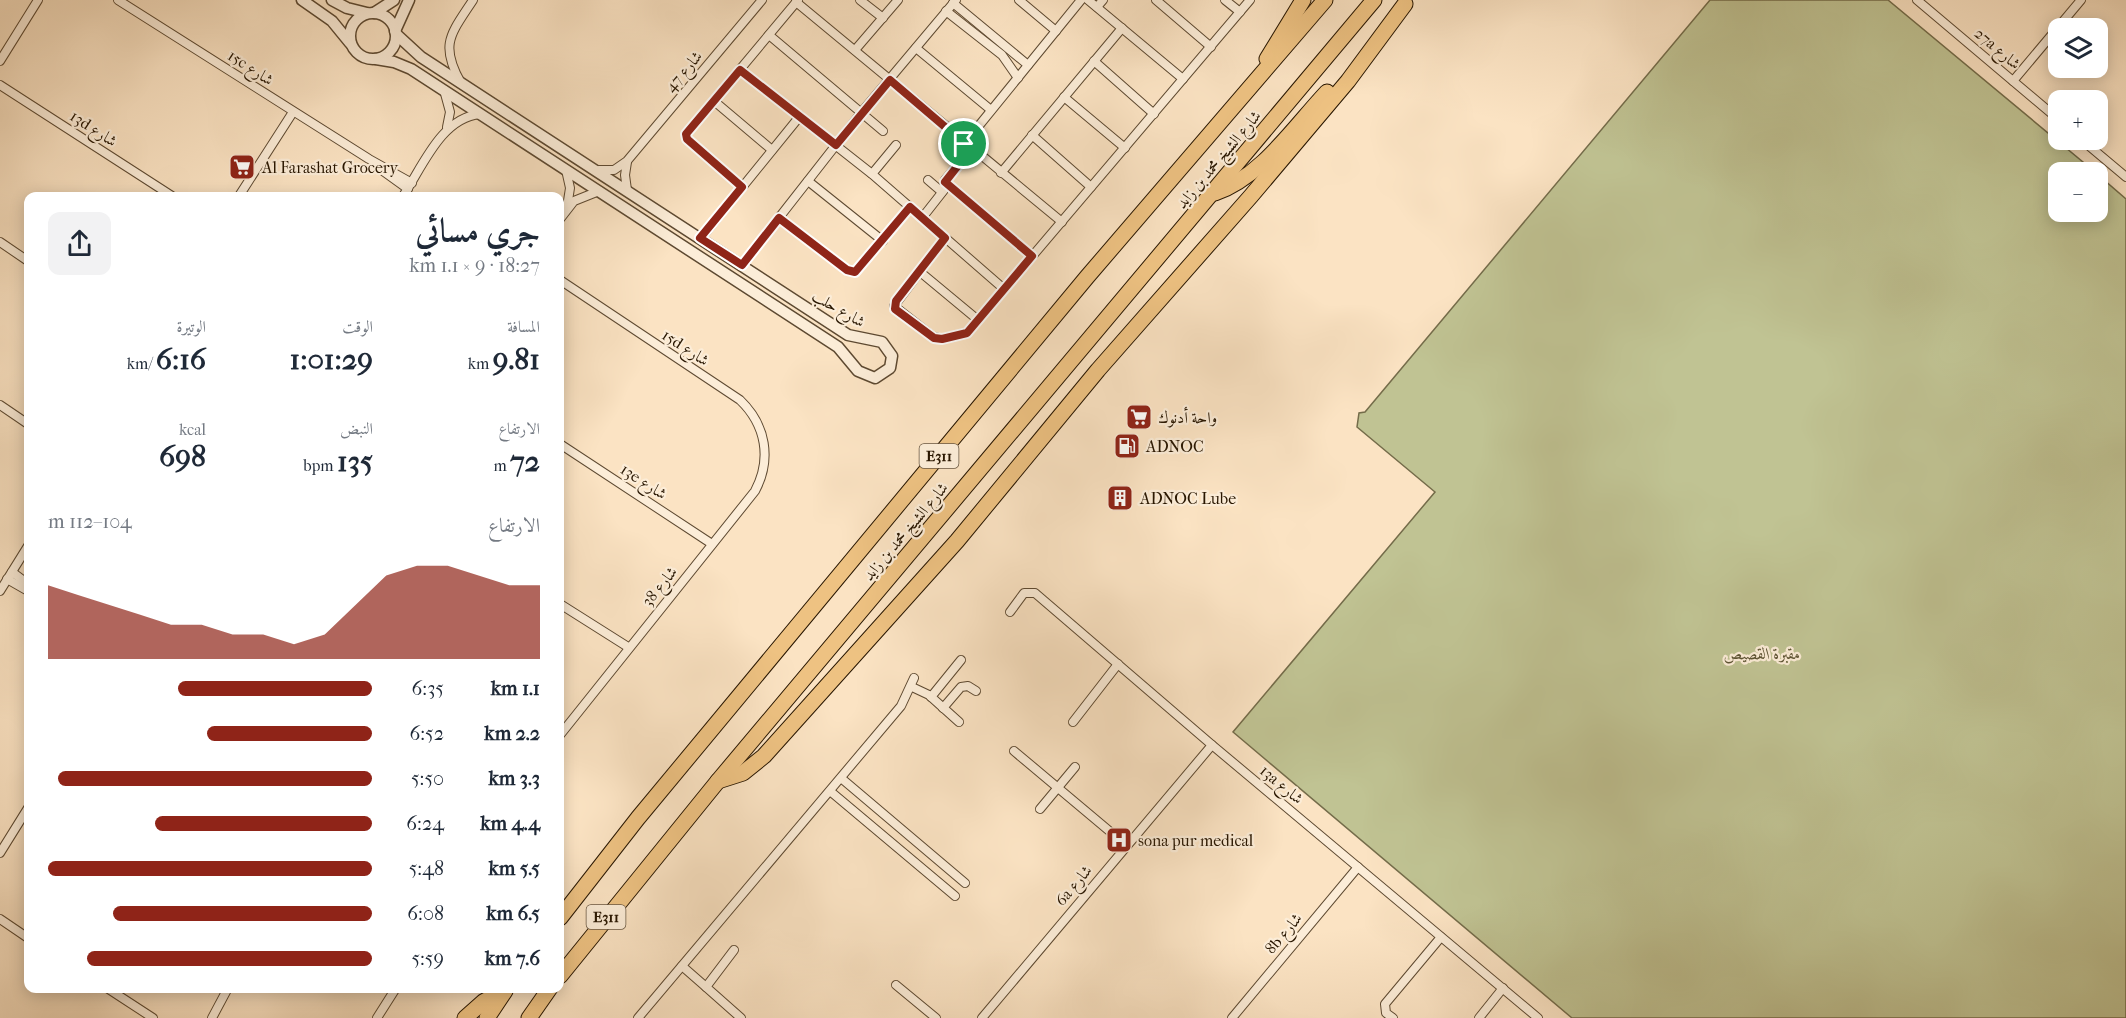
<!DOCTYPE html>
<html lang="ar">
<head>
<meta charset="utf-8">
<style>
	body { margin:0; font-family:"IM FELL French Canon",Amiri,serif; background:#f2f2f3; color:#1f2937; direction:rtl; height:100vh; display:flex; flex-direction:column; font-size:22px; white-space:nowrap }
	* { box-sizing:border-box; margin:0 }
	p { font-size:20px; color:#747a83 }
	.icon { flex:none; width:33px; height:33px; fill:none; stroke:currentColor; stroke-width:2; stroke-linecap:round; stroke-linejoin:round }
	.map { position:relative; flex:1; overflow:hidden; direction:ltr }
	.side { position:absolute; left:24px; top:192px; width:540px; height:801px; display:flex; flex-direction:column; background:#fff; border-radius:12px; box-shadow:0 3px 15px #0003; direction:rtl }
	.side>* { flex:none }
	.tools { position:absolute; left:2048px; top:18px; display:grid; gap:12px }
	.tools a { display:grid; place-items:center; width:60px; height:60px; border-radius:12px; background:#fff; box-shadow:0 3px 15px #0003; font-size:30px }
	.pin { position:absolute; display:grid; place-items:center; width:51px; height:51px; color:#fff; margin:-26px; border:3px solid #fff; border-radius:50%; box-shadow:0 2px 6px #0007 }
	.round { display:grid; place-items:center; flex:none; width:63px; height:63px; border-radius:12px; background:#f2f2f3 }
	.headline { display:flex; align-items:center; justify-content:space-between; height:102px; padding:0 24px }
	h1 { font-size:33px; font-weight:800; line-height:45px }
	.metrics { display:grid; grid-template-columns:repeat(3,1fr); gap:9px; height:102px; padding:6px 24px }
	.metrics div { display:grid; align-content:center }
	.metrics b { font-size:30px; font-weight:800 }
	.metrics small { font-size:16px; font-weight:400 }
	.metrics p { font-size:16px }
	.chart { height:168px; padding:12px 24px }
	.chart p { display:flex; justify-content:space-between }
	.chart svg { width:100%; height:108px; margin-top:6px; fill:#8f2418; opacity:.7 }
	ul { padding:0 24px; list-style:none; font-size:20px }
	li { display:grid; grid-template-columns:96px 72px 1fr; align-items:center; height:45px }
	li i { height:15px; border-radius:8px; background:#8f2418 }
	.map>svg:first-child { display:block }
	.green { fill:#c0c393; stroke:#746c4a; stroke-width:1.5 }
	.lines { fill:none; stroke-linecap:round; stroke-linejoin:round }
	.minor-casing { stroke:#5d4931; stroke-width:10 }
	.tertiary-casing { stroke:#5d4931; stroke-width:13 }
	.motorway-casing { stroke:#281600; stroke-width:17 }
	.minor { stroke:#fcedd8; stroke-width:8 }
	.tertiary { stroke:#fcedd8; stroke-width:10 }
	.motorway { stroke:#eec282; stroke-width:15 }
	.route-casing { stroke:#fff; stroke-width:12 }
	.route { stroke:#8f2418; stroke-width:8 }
	.labels { text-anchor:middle; stroke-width:4.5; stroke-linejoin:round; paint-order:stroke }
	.shield { fill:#fcedd8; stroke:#685641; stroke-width:1.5 }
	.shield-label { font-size:15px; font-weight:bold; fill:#281600 }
	.street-label { font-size:16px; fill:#281600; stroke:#fcedd8 }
	.poi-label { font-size:16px; fill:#281600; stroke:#fcedd8; text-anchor:start }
	.park-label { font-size:16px; font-style:italic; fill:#5d5333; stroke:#fcedd8 }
</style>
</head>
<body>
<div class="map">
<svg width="2126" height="1018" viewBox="0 0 2126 1018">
	<rect width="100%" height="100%" fill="#fbe3c3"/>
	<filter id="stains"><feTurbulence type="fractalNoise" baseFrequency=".00333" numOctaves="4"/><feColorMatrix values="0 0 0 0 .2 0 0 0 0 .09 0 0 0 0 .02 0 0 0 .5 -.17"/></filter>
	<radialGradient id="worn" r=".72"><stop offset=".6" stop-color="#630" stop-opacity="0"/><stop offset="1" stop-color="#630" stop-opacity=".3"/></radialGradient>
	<path class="green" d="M1710,0H1888L2095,172H2058V212H2097V174L2126,199V1018H1572L1233,732L1435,492L1357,427L1359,413L1365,412Z"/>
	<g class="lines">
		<g class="minor-casing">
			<g id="minor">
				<path d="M118,0L369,159L412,183"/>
				<path d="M860,0L883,18"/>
				<path d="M1019,0L1056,31"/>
				<path d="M1088,0L1183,79"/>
				<path d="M1156,0L1211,47"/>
				<path d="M1225,0L1240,12"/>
				<path d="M1917,0L2058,119"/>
				<path d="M796,2L1062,222"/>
				<path d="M953,3L1028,65"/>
				<path d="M1097,7L1103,0"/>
				<path d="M946,11L1002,55L1018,78"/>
				<path d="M769,35L883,131"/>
				<path d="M916,48L991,110"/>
				<path d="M855,50L898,0"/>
				<path d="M0,61L38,0"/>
				<path d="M1094,61L1154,114"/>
				<path d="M740,70L872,174L1004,289"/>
				<path d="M2013,81L2081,0"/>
				<path d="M461,83C439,44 451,34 473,0"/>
				<path d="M0,85L172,196"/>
				<path d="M444,90L450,112L447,127"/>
				<path d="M1064,97L1125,148"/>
				<path d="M714,101L772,150"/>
				<path d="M1032,135L1091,187"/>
				<path d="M2082,140L2126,177"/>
				<path d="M964,144L1081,0"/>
				<path d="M566,170L570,188L567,207"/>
				<path d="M599,170H614L627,161L762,0"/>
				<path d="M383,171L408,189"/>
				<path d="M1001,173L1122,28"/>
				<path d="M872,174L896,145"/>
				<path d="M928,180L942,192"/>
				<path d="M808,181L883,241"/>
				<path d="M945,182L1032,256"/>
				<path d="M742,187L687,139L686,134L798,0"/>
				<path d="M627,190L625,175L627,162"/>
				<path d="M239,196L293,112"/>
				<path d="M403,196C423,166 441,118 480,114"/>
				<path d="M779,218L847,270L855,272L910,207"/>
				<path d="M922,218L944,190L945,180L971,149"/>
				<path d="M560,219L574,201L599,191"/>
				<path d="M701,238L800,116"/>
				<path d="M945,238L894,306L932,336L942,339L967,333L1250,0"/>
				<path d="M0,242L28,261"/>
				<path d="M742,265L861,113L956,0"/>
				<path d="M919,271L978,320"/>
				<path d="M560,280L740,400C766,425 772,459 755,491L560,735"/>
				<path d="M0,405L28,424"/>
				<path d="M560,444L712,544"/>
				<path d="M12,572L28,584"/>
				<path d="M7,579L28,591"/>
				<path d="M0,591L28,546"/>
				<path d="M560,604L628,647"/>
				<path d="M1010,612L1024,593H1035L1212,745L1538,1018"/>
				<path d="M912,687L929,695L959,722"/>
				<path d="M931,697L961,660"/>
				<path d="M943,708L961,687L968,686L976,691"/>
				<path d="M1073,722L1118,664"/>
				<path d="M1014,751L1126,845"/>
				<path d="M841,778L965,883"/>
				<path d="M830,791L955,896"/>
				<path d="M1040,809L1075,767"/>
				<path d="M0,853L28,808"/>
				<path d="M0,919L28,938"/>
				<path d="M734,950L706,987L741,1018"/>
				<path d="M682,966L706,987"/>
				<path d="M896,985L936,1018"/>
				<path d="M107,988L153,1018"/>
				<path d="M212,1018L228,988"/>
				<path d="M377,1018L396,988"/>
				<path d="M638,1018L901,706L914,678"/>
				<path d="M982,1018L1212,745"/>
				<path d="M1232,1018L1358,867"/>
				<path d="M1393,1018L1386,1013L1385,1004L1441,937"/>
				<path d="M1479,1018L1503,988"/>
			</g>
		</g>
		<g class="tertiary-casing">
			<g id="tertiary">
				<path d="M302,0L332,21L350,43"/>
				<path d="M332,0L347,8L367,13"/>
				<circle cx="373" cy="36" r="23"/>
				<path d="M374,13L394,0"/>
				<path d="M395,31L409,0"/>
				<path d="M376,59L394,62L411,69L838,347L858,371L875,378L890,368L892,356L882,342L848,335L421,57L396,34"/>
			</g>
		</g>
		<g class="motorway-casing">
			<g id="motorway">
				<path d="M1267,59L1303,0"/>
				<path d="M1215,193C1261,177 1294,127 1327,92"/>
				<path d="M718,781L743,773L764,756L957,541L1098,370L1251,196L1348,81L1405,4"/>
				<path d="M560,918L638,818L1087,277L1325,0"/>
				<path d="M560,976L718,781L1374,0"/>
				<path d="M465,1018L483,1002L506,989"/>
				<path d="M487,1018L505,991"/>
				<path d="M529,1018L550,988"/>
			</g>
		</g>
		<use href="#minor" class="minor"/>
		<use href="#tertiary" class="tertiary"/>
		<use href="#motorway" class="motorway"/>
	</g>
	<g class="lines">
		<g class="route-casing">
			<path id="route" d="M740,70L836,145L890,80L971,149L945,182L1032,256L967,333L942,339L934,338L895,309L896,301L945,238L910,207L855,272L847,270L779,218L742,265L700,238L742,187L687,139L686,134Z"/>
		</g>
		<use href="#route" class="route"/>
	</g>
	<defs>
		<g id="supermarket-square" transform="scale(1.35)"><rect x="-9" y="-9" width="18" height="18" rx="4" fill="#8f2418" stroke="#fcedd8"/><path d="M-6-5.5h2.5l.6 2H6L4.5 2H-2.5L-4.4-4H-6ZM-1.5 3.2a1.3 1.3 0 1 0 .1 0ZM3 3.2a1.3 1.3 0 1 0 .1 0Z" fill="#fff"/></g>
		<g id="fuel-square" transform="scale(1.35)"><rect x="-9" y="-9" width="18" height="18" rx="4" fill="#8f2418" stroke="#fcedd8"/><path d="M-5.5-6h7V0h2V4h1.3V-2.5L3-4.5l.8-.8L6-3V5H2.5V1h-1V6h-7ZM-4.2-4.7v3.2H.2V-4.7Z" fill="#fff"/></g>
		<g id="building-square" transform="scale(1.35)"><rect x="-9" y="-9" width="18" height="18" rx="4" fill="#8f2418" stroke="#fcedd8"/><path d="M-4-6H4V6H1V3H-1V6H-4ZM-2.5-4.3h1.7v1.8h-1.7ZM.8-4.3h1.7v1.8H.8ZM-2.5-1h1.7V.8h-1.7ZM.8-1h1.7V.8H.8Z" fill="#fff"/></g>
		<g id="hospital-square" transform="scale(1.35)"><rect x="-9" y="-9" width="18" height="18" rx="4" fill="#8f2418" stroke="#fcedd8"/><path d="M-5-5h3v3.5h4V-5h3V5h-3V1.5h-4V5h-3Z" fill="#fff"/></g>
	</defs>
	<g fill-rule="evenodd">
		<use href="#supermarket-square" x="242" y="167"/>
		<use href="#supermarket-square" x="1139" y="417"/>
		<use href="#fuel-square" x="1127" y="446"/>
		<use href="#building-square" x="1120" y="498"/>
		<use href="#hospital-square" x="1119" y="840"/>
	</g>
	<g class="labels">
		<g class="shield">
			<rect x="919.5" y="444" width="39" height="24" rx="4.5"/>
			<rect x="586.5" y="905" width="39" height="24" rx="4.5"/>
		</g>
		<g class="shield-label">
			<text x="939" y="461">E311</text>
			<text x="606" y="922">E311</text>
		</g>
		<g class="street-label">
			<text transform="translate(1998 48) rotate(40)" y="6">27a شارع</text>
			<text transform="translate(251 67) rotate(33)" y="6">15c شارع</text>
			<text transform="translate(683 71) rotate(-50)" y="6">شارع 47</text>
			<text transform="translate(94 128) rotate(33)" y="6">13d شارع</text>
			<text transform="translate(1218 159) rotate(-50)" y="6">شارع الشيخ محمد بن زايد</text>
			<text transform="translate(839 308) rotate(30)" y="6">شارع حلب</text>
			<text transform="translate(686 347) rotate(33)" y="6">15d شارع</text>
			<text transform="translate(644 481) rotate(33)" y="6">13e شارع</text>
			<text transform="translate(905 531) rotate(-50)" y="6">شارع الشيخ محمد بن زايد</text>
			<text transform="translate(659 586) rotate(-51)" y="6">شارع 38</text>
			<text transform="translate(1282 784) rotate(40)" y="6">13a شارع</text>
			<text transform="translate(1073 885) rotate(-50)" y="6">6a شارع</text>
			<text transform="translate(1283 933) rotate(-50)" y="6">8b شارع</text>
		</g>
		<g class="poi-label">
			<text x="262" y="173">Al Farashat Grocery</text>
			<text x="1158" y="423">واحة أدنوك</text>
			<text x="1146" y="452">ADNOC</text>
			<text x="1140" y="504">ADNOC Lube</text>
			<text x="1138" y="846">sona pur medical</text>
		</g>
		<g class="park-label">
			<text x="1762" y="659">مقبرة القصيص</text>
		</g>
	</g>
	<rect width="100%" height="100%" filter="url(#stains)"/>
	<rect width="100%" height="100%" fill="url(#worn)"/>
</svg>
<div class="tools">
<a><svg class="icon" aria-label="layers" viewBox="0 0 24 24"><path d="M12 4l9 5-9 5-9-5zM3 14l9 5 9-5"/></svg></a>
<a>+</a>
<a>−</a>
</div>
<div class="pin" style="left:964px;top:144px;background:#1e9e55"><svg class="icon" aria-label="arrive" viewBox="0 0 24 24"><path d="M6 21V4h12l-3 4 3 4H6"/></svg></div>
<section class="side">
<div class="headline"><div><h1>جري مسائي</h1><p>18:27 · 9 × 1.1 km</p></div><a class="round"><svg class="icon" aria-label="share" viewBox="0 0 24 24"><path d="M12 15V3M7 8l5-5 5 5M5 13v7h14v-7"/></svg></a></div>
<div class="metrics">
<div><p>المسافة</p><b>9.81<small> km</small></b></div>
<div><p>الوقت</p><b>1:01:29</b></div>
<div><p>الوتيرة</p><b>6:16<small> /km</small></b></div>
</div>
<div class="metrics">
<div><p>الارتفاع</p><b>72<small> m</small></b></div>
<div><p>النبض</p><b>135<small> bpm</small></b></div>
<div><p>kcal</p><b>698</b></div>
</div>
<div class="chart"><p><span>الارتفاع</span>104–112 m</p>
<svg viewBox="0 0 160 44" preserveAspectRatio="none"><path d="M0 44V14L10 18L20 22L30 26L40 30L50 30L60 34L70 34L80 38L90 34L100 22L110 10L120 6L130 6L140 10L150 14L160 14V44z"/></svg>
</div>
<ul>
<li><b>1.1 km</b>6:35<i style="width:60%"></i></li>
<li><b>2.2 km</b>6:52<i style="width:51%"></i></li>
<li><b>3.3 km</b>5:50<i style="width:97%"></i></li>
<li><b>4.4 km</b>6:24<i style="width:67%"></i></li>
<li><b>5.5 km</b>5:48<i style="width:100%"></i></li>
<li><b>6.5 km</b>6:08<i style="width:80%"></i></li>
<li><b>7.6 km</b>5:59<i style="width:88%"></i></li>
</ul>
</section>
</div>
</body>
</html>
